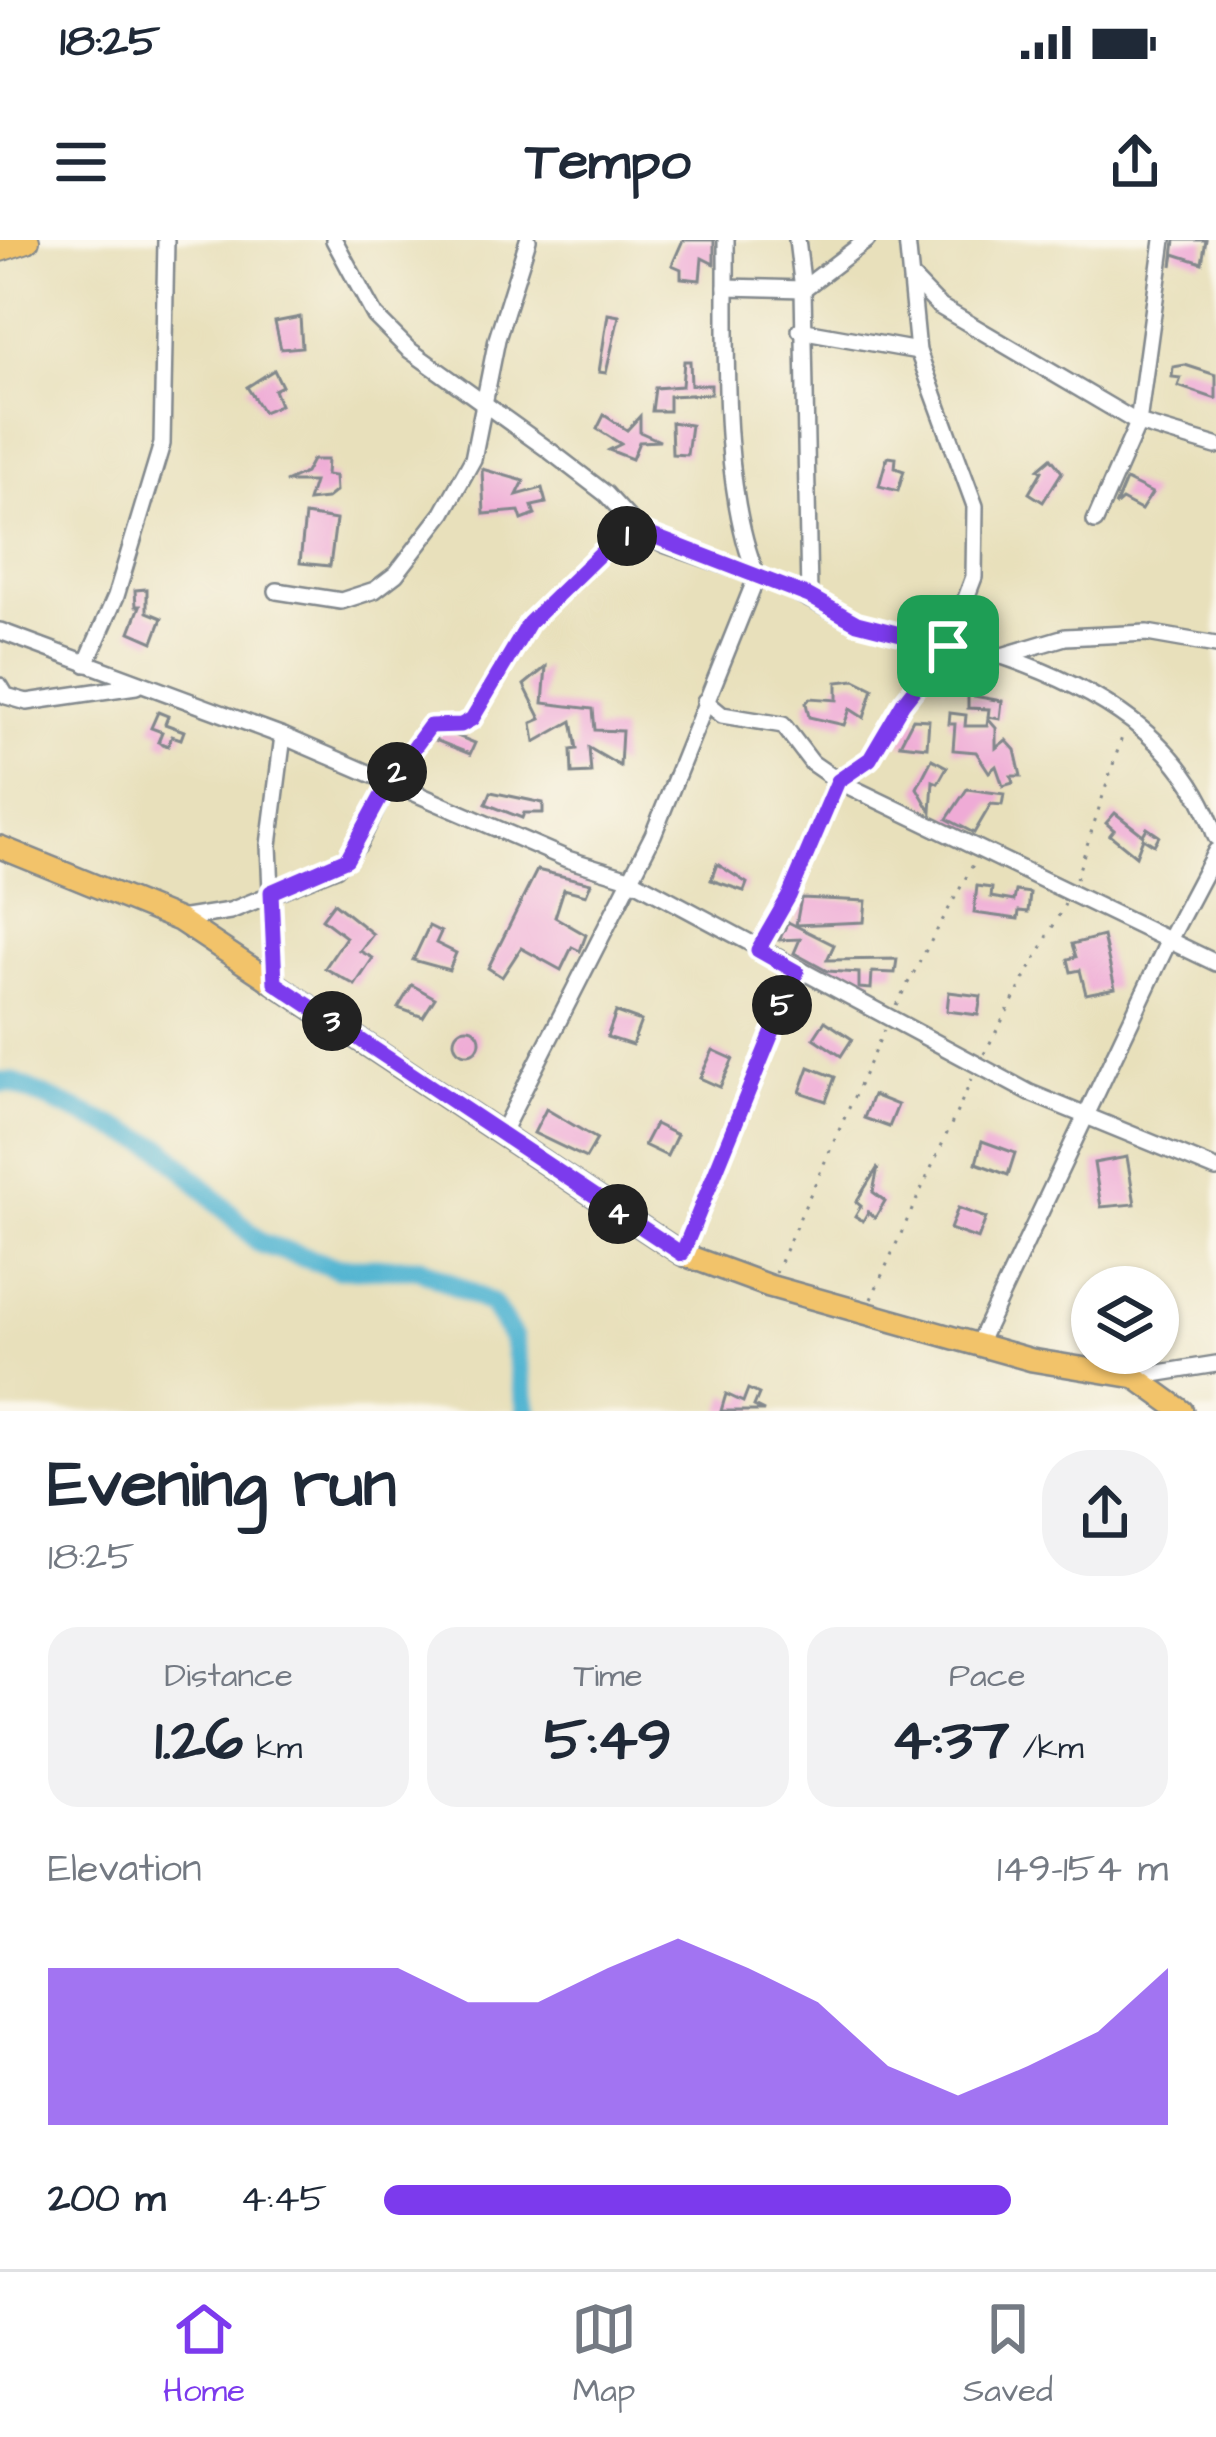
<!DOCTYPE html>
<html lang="en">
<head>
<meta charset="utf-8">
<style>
	body { margin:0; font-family:"Architects Daughter",sans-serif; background:#f2f2f3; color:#1f2937; height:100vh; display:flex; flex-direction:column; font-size:45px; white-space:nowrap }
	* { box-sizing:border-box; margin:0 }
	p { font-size:39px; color:#747a83 }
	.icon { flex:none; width:66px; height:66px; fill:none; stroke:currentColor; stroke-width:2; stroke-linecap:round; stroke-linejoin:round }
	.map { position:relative; height:1171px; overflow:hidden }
	.sheet { display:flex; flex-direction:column; background:#fff; flex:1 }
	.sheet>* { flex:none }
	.tools { position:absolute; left:1071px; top:1026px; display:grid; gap:24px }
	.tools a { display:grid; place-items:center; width:108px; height:108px; border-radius:50%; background:#fff; box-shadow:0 3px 9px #0004; font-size:60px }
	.pin { position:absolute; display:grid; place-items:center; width:102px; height:102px; color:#fff; margin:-51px; border-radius:24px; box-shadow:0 6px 18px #0006 }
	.km { position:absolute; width:60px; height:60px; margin:-30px; border-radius:50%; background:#222; color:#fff; font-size:33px; line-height:60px; text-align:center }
	.round { display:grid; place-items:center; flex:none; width:126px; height:126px; border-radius:48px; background:#f2f2f3 }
	.overview { display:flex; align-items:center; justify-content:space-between; height:204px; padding:0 48px }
	h1 { font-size:66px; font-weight:800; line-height:90px }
	.metrics { display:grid; grid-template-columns:repeat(3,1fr); gap:18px; height:204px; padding:12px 48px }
	.metrics div { display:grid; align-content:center; border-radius:30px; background:#f2f2f3; text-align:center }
	.metrics b { font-size:60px; font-weight:800 }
	.metrics small { font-size:33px; font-weight:400 }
	.metrics p { font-size:33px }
	.chart { height:336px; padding:24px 48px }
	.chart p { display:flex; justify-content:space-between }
	.chart svg { width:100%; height:216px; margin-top:12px; fill:#7c3aed; opacity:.7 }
	ul { padding:0 48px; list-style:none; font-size:39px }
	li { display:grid; grid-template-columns:192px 144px 1fr; align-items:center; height:90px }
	li i { height:30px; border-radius:15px; background:#7c3aed }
	.status { display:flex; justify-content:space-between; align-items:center; height:84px; padding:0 60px; background:#fff; direction:ltr }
	.status svg { height:33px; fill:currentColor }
	header { display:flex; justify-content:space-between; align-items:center; height:156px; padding:0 48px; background:#fff; font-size:54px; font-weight:800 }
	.menu { display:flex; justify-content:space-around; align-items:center; height:168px; border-top:3px solid #e0e1e3; background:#fff; font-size:33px; color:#747a83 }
	.menu a { display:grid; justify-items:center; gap:6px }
	.menu .current { color:#7c3aed }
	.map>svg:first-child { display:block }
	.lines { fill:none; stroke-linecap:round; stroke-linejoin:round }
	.river { stroke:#53b5d2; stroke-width:21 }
	.building { fill:#efabd6 }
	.minor-casing { stroke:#82888c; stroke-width:20 }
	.major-casing { stroke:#82888c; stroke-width:26 }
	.highway-casing { stroke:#82888c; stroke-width:28 }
	.path { stroke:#82888c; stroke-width:3; stroke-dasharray:3 9; stroke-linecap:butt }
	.minor { stroke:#fff; stroke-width:15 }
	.major { stroke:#f2c36a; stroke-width:21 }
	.highway { stroke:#f2c36a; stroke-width:24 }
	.route-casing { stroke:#fff; stroke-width:24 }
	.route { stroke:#7c3aed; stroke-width:15 }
</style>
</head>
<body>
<div class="status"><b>18:25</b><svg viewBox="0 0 49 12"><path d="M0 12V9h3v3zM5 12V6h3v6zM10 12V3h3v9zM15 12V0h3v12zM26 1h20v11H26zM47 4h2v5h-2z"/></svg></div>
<header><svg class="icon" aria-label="menu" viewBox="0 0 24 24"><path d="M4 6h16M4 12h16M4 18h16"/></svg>Tempo<svg class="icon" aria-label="share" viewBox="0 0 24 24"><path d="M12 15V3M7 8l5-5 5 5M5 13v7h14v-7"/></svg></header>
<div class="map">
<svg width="1216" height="1171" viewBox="0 0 1216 1171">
	<rect width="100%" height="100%" fill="#fbf7ec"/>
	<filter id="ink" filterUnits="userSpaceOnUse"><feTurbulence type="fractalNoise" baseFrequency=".00833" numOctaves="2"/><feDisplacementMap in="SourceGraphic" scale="24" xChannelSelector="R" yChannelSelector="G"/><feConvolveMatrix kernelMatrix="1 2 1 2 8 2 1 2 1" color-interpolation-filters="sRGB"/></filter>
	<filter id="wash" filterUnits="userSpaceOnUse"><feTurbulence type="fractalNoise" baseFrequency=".004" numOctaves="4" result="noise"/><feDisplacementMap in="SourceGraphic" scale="48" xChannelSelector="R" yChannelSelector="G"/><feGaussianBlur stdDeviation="2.7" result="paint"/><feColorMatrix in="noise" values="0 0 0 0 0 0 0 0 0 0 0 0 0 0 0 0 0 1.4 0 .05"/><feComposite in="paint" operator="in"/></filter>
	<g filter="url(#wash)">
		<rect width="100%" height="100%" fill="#e8e0bb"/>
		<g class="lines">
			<path class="river" d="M0,842L13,843L162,908L260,1003L337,1028H420L492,1064L513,1098L527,1171"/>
		</g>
		<g id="blocks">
			<g class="building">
				<path d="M683,0H714V24L702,18L700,40L681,38V29L672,25Z"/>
				<path d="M1175,0H1206L1202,23L1174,14L1172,26Z"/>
				<path d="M608,74L619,76L606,133L599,132Z"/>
				<path d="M300,77L302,107L281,109L275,82Z"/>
				<path d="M684,121H690L691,145H711V154L669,156V171H652L655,148L682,146Z"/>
				<path d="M1185,125L1216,135V159L1178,146L1181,138L1172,137L1173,127Z"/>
				<path d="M274,130L282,146L274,150L280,165L263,172L247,147Z"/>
				<path d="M604,175L627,190L640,176V192L660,201L639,202L632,219L609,210L621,204L597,189Z"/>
				<path d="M671,182L691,185L687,215L672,214Z"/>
				<path d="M887,217L896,218L895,228L904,231L898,251L879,246Z"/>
				<path d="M1051,218L1062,232L1043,262L1029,253L1042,231L1038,229Z"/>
				<path d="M312,220H327L326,235L335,236L336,251L326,259L308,261L314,242H285L305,233Z"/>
				<path d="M482,229L524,241L517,255L542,248L546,263L532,266L535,275L522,280L519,271L484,274Z"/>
				<path d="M1126,240L1152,253L1141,270L1122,260L1115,266Z"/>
				<path d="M305,275L336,280L330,326L300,323Z"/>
				<path d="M135,350L147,349V372L162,378L153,402L130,392L140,366H136Z"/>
				<path d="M546,427L543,463L593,469L595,490L622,491L620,526L589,508L591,533L572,534L571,510L577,509L572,481L535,502L532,483L541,479L524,445Z"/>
				<path d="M855,440L873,449L864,478L850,469L844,485L809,477L806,463L810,458L837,460V442Z"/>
				<path d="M968,455L1002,461L1000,479L988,477L989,469L968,468Z"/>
				<path d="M158,472L168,476L165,484L184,491L181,499L172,496L168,506L158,502L162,492L151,488Z"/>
				<path d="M950,473L966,475L965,486H987L988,479L996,488V508L1006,500L1015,510L1021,536H1011L1013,543L1003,546L996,526L989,532L976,512L953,510L955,484H949Z"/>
				<path d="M913,479L929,480L927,507L900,504Z"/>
				<path d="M440,489L475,503L470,514L435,500Z"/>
				<path d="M932,519L947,527L938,543L933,541L931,572L917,548Z"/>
				<path d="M967,549L1004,554L1002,565L991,564L974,593L947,579Z"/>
				<path d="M491,552L543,563V573H524L522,578L486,564Z"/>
				<path d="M1115,573L1143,595L1147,588L1159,596L1154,605L1143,598L1136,616L1110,595L1114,590L1106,583Z"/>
				<path d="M717,624L747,643L744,651L711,640Z"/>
				<path d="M537,630L591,643L586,655L564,649L555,677L586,695L580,711L572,707L561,730L521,708L502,737L488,728Z"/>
				<path d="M977,646L992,648L991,657L1014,661L1016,651L1030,653L1028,672L1019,671L1018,679L974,673Z"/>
				<path d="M801,658L866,661L864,682L796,685Z"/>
				<path d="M334,663L373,694L360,711L373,718L355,745L325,728L346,697L322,679Z"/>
				<path d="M788,682L834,705L827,720L897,719L895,733L872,732L871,749L859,748V733L827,731L794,713L800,699L779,700Z"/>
				<path d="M429,686L441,692L436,703L456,713L449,730L413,720Z"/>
				<path d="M1103,696L1115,748L1086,754L1080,730L1071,732L1068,719L1076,717L1072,704Z"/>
				<path d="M412,745L435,758L423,777L398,768Z"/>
				<path d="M949,752L981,756L978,775L947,771Z"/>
				<path d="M616,772L641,781L632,805L607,797Z"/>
				<path d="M825,781L852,799L841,816L814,798Z"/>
				<circle cx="467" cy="801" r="13"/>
				<path d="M713,810L733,819L720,847L700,838Z"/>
				<path d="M809,827L835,837L826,861L800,852Z"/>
				<path d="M873,855L898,865L889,887L864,878Z"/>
				<path d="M546,869L597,899L586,918L534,893Z"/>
				<path d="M655,884L677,895L667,916L644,905Z"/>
				<path d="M982,901L1015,913L1008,935L976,923Z"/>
				<path d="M1127,917L1135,964L1101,967L1094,923Z"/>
				<path d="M878,927L873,952L885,961L875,978L868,972L863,981L855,976L861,966L856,962Z"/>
				<path d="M958,968L986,978L978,999L950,989Z"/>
				<path d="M748,1149L759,1154L754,1166L764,1171H721L726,1154L743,1162Z"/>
			</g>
		</g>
	</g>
	<g filter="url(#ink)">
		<use href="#blocks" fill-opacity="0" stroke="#82888c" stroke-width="3"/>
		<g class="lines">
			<g class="minor-casing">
				<g id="minor">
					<path d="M334,0L375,76L408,109L550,211L606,254L640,291L664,304L782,345L857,383L1002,416L1065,397L1147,393L1216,405"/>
					<path d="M797,0L803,49L809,356"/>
					<path d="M914,40L939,66L1138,183L1216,206"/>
					<path d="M726,47L803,49L867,0"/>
					<path d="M800,90L918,111"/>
					<path d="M1095,281L1138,183L1163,0"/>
					<path d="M277,351L341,361L375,350L396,334L443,273L473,219L497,99L528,0"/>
					<path d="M0,391L283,496L567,619L629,638L1030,853L1216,929"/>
					<path d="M1002,416C1096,448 1184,498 1216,597"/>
					<path d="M86,424L116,356L162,204L166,0"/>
					<path d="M0,446L6,456L27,462L136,446"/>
					<path d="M705,461L722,475L783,485L812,523L838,541L1216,723"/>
					<path d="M179,679L230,671L336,628L359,604L388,544"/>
					<path d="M758,710L789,655L838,541L870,519L903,463L948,406L974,337L975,266L918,111L907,0"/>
					<path d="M275,743L269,605L283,496"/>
					<path d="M500,896L653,595L757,336C719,245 727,99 726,0"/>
					<path d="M682,1014L797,732"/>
					<path d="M978,1104L1168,702L1216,611"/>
					<path d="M1135,1137L1216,1124"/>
				</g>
			</g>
			<g class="major-casing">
				<path id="major" d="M0,607L179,680L682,1014L769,1046L1032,1120L1135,1137L1182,1171"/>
			</g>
			<g class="highway-casing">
				<path id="highway" d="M0,9L27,0"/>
			</g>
			<g class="path">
				<path d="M396,533L431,486L461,485L472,479L516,398L609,305L625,297"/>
				<path d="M1076,639L1123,494"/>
				<path d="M896,765L975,621"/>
				<path d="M984,814L1065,664"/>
				<path d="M775,1033L884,790"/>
				<path d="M871,1059L972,839"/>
			</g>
			<use href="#minor" class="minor"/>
			<use href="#major" class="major"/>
			<use href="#highway" class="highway"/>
		</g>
	</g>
	<g class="lines" filter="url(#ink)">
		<g class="route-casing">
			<path id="route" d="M640,291L809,356L857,383L948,406L903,463L870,519L838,541L789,656L758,710L797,732L682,1014L275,743L271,652L347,619L388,544L430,486L461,485L472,479L529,383L609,305Z"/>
		</g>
		<use href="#route" class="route"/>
	</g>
</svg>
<div class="tools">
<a><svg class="icon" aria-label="layers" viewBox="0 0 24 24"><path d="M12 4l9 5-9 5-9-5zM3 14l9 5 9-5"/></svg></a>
</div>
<div class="pin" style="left:948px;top:406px;background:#1e9e55"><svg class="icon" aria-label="arrive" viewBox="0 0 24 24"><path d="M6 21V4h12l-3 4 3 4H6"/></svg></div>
<b class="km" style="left:627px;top:296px">1</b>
<b class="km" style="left:397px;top:532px">2</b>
<b class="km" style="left:332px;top:781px">3</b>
<b class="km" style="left:618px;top:974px">4</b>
<b class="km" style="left:782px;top:765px">5</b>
</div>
<section class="sheet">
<div class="overview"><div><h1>Evening run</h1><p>18:25</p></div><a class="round"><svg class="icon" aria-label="share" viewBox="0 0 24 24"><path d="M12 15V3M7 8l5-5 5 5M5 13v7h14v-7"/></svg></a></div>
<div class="metrics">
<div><p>Distance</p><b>1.26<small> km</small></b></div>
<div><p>Time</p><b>5:49</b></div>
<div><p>Pace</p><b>4:37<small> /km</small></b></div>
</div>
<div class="chart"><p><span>Elevation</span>149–154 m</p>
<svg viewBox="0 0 160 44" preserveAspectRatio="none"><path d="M0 44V12L10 12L20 12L30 12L40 12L50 12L60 19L70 19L80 12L90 6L100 12L110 19L120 32L130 38L140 32L150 25L160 12V44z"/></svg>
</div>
<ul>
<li><b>200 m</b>4:45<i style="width:80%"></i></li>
</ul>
</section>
<nav class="menu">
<a class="current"><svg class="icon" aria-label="home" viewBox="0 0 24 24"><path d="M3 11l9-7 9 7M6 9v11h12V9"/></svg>Home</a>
<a><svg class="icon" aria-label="map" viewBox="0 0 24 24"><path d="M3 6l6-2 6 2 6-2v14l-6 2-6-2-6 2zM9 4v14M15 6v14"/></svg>Map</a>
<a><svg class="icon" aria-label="saved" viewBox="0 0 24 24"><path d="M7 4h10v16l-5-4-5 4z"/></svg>Saved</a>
</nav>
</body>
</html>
